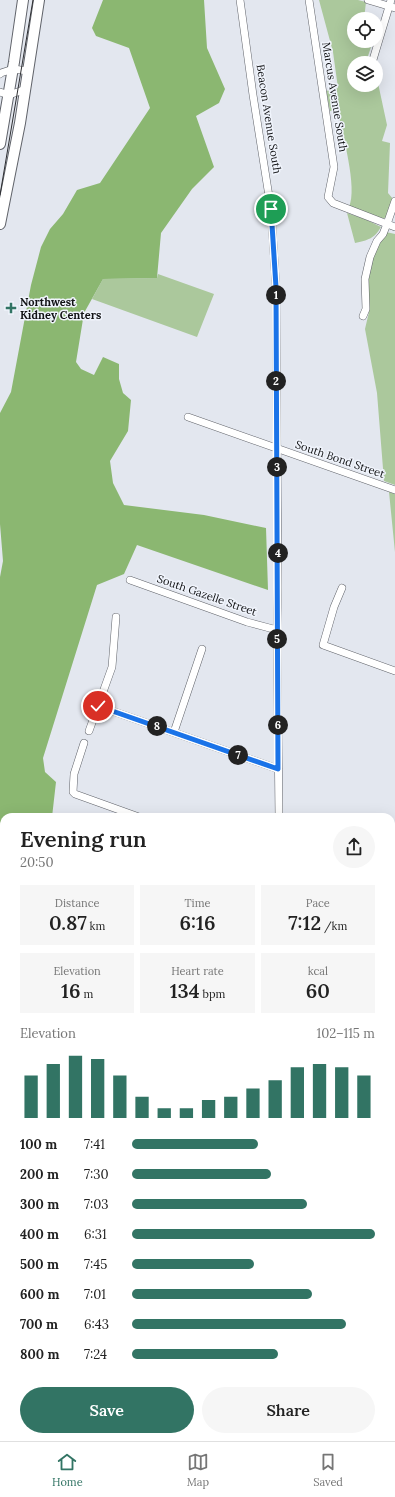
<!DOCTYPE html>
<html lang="en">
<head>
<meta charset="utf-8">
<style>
	body { margin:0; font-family:Lora,serif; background:#f6f6f6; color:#222; height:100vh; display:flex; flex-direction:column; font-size:15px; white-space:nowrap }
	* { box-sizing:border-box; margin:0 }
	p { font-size:13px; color:#767676 }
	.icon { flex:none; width:22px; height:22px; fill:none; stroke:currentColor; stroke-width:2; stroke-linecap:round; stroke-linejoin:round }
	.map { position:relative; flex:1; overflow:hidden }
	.details { position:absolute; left:0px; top:813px; width:395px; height:628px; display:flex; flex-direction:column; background:#fff; border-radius:12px 12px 0 0; box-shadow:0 4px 16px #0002 }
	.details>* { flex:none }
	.tools { position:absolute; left:347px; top:12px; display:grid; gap:8px }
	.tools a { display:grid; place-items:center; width:36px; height:36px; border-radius:50%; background:#fff; box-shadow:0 4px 16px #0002; font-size:20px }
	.pin { position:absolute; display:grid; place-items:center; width:34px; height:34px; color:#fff; margin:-17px; border:2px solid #fff; border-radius:50%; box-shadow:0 1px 4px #0007 }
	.km { position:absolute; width:20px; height:20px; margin:-10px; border-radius:50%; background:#222; color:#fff; font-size:11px; line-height:20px; text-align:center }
	.round { display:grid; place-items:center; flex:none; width:42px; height:42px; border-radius:21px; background:#f6f6f6 }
	.head { display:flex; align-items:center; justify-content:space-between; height:68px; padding:0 20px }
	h1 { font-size:22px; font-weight:600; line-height:30px }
	.figures { display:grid; grid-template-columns:repeat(3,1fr); gap:6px; height:68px; padding:4px 20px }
	.figures div { display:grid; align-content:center; border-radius:0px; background:#f6f6f6; text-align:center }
	.figures b { font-size:20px; font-weight:600 }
	.figures small { font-size:11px; font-weight:400 }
	.figures p { font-size:11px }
	.chart { height:112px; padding:8px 20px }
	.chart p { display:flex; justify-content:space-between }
	.chart svg { width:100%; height:72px; margin-top:4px; stroke:#327464; stroke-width:6 }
	.button { display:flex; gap:8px; margin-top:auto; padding:8px 20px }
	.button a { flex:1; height:46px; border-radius:24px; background:#327464; color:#fff; font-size:16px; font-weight:600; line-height:46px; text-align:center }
	.button a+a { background:#f6f6f6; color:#222 }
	ul { padding:0 20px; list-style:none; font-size:13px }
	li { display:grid; grid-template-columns:64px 48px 1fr; align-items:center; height:30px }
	li i { height:10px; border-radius:5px; background:#327464 }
	.menu { display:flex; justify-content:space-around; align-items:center; height:56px; border-top:1px solid #e0e0e0; background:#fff; font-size:11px; color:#767676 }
	.menu a { display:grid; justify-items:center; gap:2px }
	.menu .current { color:#327464 }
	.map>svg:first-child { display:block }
	.green { fill:#abc89c }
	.forest { fill:#8bb771 }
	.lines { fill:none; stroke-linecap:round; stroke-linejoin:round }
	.minor-casing { stroke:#60636a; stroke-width:8 }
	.tertiary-casing { stroke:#60636a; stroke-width:10 }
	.secondary-casing { stroke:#60636a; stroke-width:12 }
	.minor { stroke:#fff; stroke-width:7 }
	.tertiary { stroke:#fff; stroke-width:8 }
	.secondary { stroke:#fff; stroke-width:10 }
	.tram { stroke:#2d2e31; stroke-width:1 }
	.route-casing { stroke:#fff; stroke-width:8 }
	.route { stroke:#1a73e8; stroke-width:5 }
	.poi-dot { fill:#327464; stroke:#f0f4fc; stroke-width:1.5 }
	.labels { text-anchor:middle; stroke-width:3; stroke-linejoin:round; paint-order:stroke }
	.street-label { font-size:11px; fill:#121315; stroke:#f0f4fc }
	.poi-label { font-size:11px; font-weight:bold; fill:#121315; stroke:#f0f4fc; text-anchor:start }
</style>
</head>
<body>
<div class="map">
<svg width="395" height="1441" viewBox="0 0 395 1441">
	<rect width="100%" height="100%" fill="#e3e7ef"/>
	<g class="green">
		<path d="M319,0H358L366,2L364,19H354V41H373L366,62V63H354V85H376V80L378,83L387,125L382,141L390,143L388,193L393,199L387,217L382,219L349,207C358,188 342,133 338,111H330L326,91L338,88L333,52Z"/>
		<path d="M347,213L365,219L381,227C374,239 368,240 355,243Z"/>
		<path d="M386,232L395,234V485L384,481L377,393L365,329L369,312L368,285L372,257L378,244Z"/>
		<path d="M158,274L214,294L197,337L92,299L103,279L157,278Z"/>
		<path d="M389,492L395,494V555V552Z"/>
	</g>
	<g class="forest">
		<path d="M103,0H204L207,48L225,89L219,103L196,116L214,167L192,189L161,233L157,278L103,279L84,313L76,362L81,369L94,375L103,357L119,364V379L123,393L131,400L128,431L110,461L113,483L124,505L204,515L266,528L268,590L137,545L124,574L97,585L43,758L45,772L56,782L52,817H4V1021H0V577L3,561L0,524V413L11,392L31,285L41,247L50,229L63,214L77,190L100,183L150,108L129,48L96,36L92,28Z"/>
		<path d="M4,1366V1437H20L16,1441H0V1368Z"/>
	</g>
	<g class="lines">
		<g class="minor-casing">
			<g id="minor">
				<path d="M240,0L253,95L271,209L276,287L278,587L277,630L279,817"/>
				<path d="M309,0L334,167L328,197L333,203L395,227"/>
				<path d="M368,0L395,8"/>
				<path d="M372,63L391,0"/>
				<path d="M0,74L1,73L13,69L28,71"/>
				<path d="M0,92L9,95L26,89"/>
				<path d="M363,316L366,309L365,279L370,257L377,241L383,234L387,224L395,201"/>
				<path d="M188,417L395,490"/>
				<path d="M130,580L247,622L277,630"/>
				<path d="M342,588L334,607L323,645L395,671"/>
				<path d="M98,706L278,769"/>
				<path d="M89,731L112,667L116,617"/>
				<path d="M174,732L202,649"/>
				<path d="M84,743L74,774L73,792L75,794L139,817"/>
				<path d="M391,1041L395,1042"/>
				<path d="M0,1083L4,1084"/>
				<path d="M391,1218L395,1219"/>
				<path d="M0,1282L4,1284"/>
				<path d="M391,1435L395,1436"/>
				<path d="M191,1437L200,1440"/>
				<path d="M39,1441L41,1437"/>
				<path d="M207,1441L208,1437"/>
				<path d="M382,1441L383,1437"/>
			</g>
		</g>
		<g class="tertiary-casing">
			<g id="tertiary">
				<path d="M391,879L395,867"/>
				<path d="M0,1102H4"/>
				<path d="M391,1311L395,1312"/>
				<path d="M199,1441L201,1437"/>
			</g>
		</g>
		<g class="secondary-casing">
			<g id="secondary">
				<path d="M0,144L14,62L23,0"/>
				<path d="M0,224L20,123L39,0"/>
			</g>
		</g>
		<use href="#minor" class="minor"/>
		<use href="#tertiary" class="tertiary"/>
		<use href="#secondary" class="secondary"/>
		<path class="tram" d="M0,195L33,0"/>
	</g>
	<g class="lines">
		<g class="route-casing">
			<path id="route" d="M98,706L278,769L276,287L271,209"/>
		</g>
		<use href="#route" class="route"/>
	</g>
	<path class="poi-dot" d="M9 302h4v4h4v4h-4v4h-4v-4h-4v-4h4z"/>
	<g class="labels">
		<g class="street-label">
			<text transform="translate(335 97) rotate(81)" y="4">Marcus Avenue South</text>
			<text transform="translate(269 119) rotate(81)" y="4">Beacon Avenue South</text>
			<text transform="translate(340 459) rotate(19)" y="4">South Bond Street</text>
			<text transform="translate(207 595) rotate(19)" y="4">South Gazelle Street</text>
		</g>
		<g class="poi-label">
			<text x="20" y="306">Northwest<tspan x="20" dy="13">Kidney Centers</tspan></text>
		</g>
	</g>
</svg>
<div class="tools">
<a><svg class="icon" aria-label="locate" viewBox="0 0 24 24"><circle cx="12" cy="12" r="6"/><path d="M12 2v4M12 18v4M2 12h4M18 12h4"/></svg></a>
<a><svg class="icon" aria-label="layers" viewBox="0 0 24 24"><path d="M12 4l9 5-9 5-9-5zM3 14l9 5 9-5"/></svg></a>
</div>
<div class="pin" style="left:271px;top:209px;background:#1e9e55"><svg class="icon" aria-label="arrive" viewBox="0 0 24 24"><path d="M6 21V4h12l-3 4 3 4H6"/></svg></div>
<div class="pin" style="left:98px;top:706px;background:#d93025"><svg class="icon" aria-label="check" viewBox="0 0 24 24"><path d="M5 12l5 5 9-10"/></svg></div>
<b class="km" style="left:276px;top:295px">1</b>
<b class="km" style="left:276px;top:381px">2</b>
<b class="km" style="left:277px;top:467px">3</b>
<b class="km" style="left:278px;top:553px">4</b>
<b class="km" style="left:277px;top:639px">5</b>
<b class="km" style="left:278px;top:725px">6</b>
<b class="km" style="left:238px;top:755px">7</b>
<b class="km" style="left:157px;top:726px">8</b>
<section class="details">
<div class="head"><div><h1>Evening run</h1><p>20:50</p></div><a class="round"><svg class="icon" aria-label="share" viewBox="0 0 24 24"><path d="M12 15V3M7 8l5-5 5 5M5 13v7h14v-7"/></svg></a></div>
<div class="figures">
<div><p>Distance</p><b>0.87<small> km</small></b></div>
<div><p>Time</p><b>6:16</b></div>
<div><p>Pace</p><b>7:12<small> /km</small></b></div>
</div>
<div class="figures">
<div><p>Elevation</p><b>16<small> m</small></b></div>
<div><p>Heart rate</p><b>134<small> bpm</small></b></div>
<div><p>kcal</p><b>60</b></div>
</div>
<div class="chart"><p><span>Elevation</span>102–115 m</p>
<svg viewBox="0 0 160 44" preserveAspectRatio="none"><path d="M5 44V18M15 44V11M25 44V6M35 44V8M45 44V18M55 44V31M65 44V38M75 44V38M85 44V33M95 44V31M105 44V26M115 44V21M125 44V13M135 44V11M145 44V13M155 44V18"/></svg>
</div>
<ul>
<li><b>100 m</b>7:41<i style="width:52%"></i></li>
<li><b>200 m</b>7:30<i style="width:57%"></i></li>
<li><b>300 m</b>7:03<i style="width:72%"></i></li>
<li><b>400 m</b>6:31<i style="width:100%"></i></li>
<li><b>500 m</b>7:45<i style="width:50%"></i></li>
<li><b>600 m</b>7:01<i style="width:74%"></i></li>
<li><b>700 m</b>6:43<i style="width:88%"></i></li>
<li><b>800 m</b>7:24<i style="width:60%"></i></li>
</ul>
<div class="button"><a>Save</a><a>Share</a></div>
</section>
</div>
<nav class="menu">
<a class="current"><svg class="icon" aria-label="home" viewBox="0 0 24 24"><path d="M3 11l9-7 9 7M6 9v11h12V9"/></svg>Home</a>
<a><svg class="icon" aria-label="map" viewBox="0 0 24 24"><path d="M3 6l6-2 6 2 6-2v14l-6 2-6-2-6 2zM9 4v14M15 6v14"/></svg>Map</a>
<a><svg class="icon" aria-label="saved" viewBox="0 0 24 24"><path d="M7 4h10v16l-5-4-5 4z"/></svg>Saved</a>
</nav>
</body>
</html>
